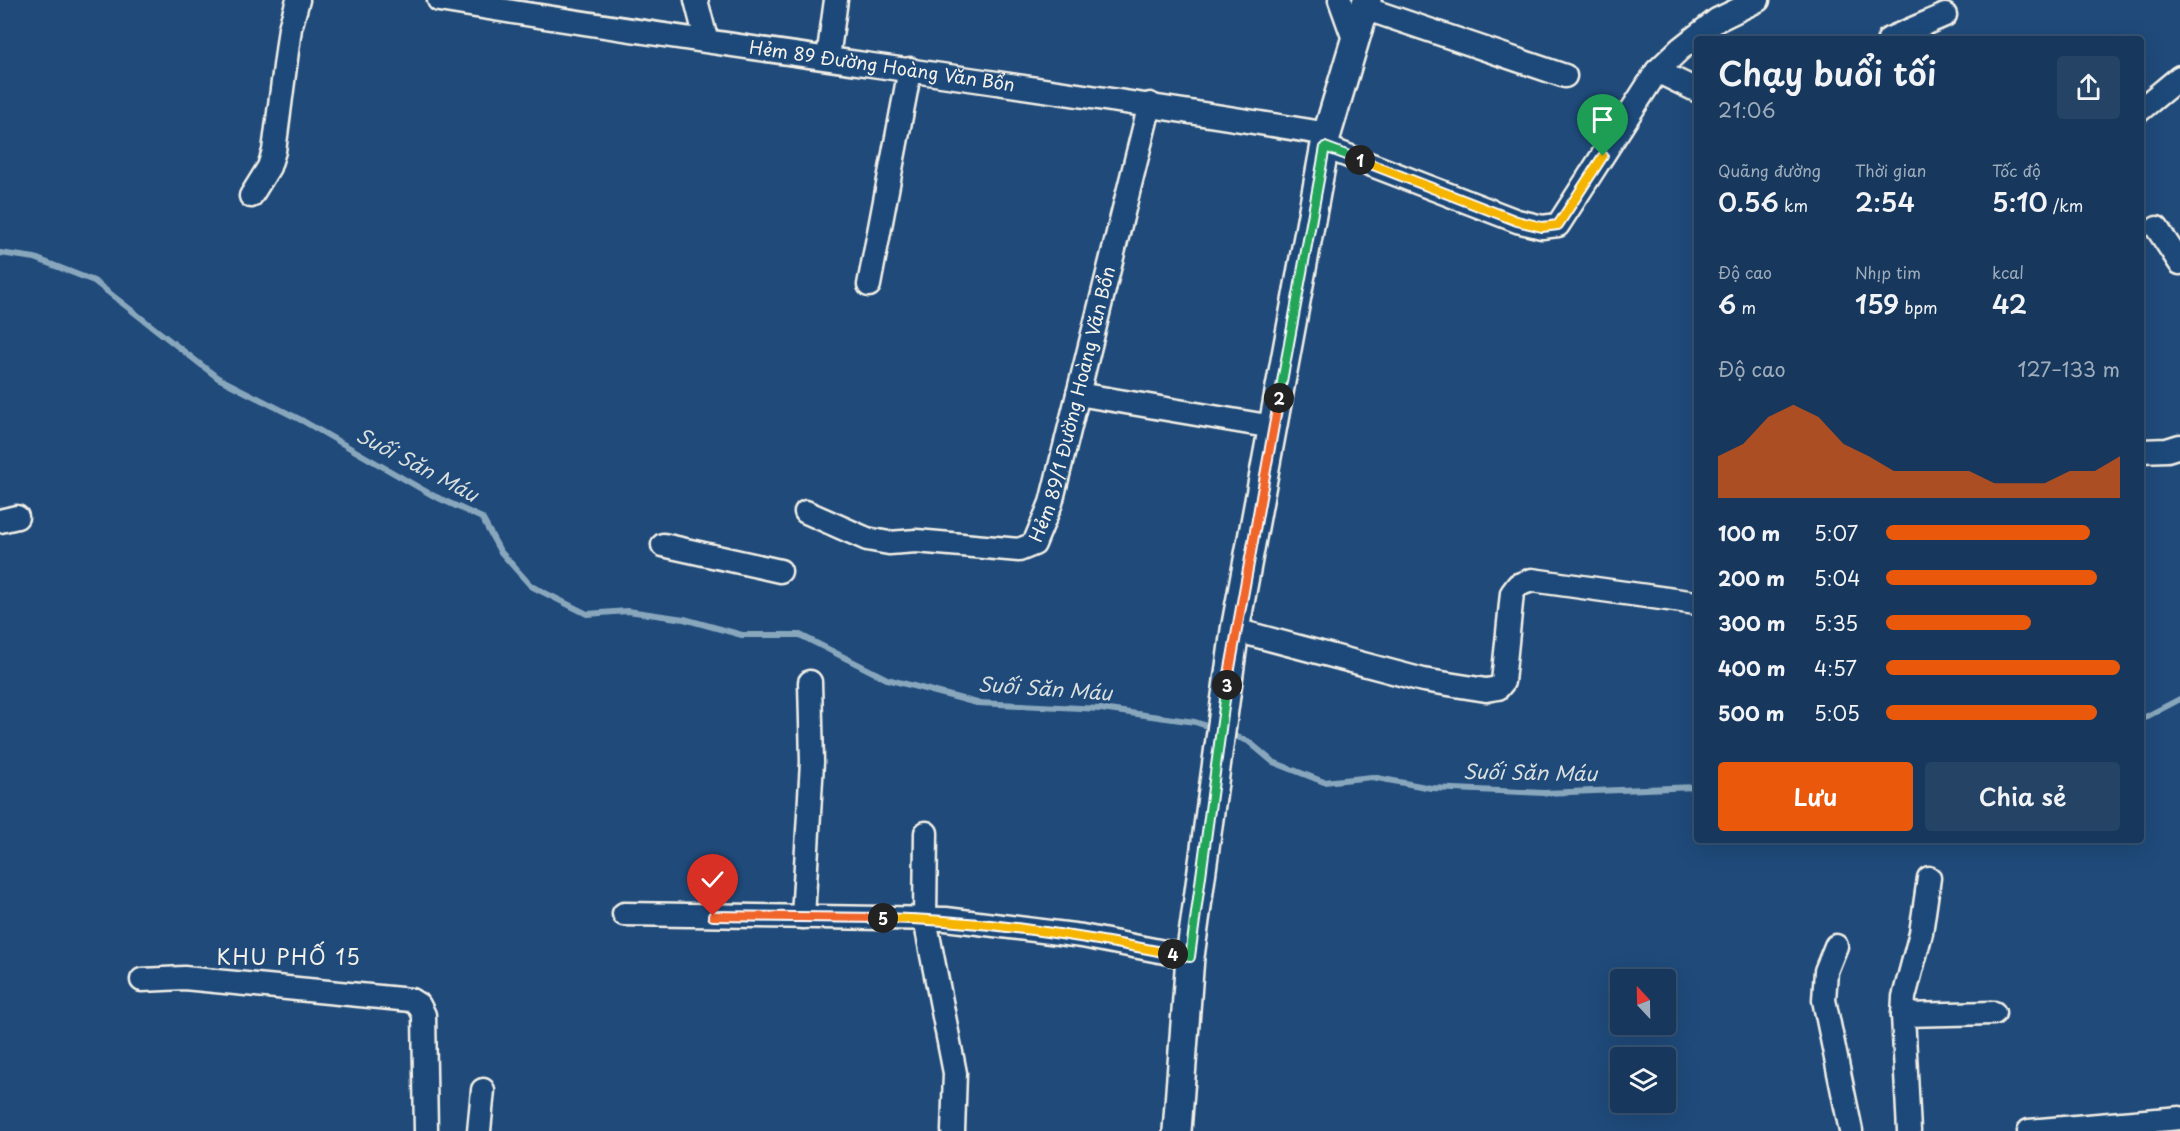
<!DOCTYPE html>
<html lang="vi">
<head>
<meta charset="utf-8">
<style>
	body { margin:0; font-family:"Playpen Sans",sans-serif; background:#244365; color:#f1f3f6; height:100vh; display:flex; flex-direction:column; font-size:22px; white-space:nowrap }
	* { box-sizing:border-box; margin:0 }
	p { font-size:20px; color:#9eacbb }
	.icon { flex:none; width:33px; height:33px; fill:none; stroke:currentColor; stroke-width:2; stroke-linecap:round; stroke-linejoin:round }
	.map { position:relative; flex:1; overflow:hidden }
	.drawer { position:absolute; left:1694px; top:36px; width:450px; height:807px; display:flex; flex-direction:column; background:#17385c; border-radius:6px; box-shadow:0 6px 24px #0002,0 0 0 2px #365272 }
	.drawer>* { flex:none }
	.needle { width:39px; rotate:338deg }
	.buttons { position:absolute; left:1610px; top:969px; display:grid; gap:12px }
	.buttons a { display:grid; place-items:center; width:66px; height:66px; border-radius:6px; background:#17385c; box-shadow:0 6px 24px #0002,0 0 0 2px #365272; font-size:30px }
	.pin { position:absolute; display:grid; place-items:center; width:51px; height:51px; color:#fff; margin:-62px -26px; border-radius:50% 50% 50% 0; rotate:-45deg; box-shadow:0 0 6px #0007 }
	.pin .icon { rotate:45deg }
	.km { position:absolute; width:30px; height:30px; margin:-15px; border-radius:50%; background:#222; color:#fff; font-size:16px; line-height:30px; text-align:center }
	.round { display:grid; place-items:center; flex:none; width:63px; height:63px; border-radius:6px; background:#244365 }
	.headline { display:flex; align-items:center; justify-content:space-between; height:102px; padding:0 24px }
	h1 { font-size:33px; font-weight:600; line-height:45px }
	.figures { display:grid; grid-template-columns:repeat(3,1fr); gap:9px; height:102px; padding:6px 24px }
	.figures div { display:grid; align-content:center }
	.figures b { font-size:26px; font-weight:600 }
	.figures small { font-size:16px; font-weight:400 }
	.figures p { font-size:16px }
	.chart { height:168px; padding:12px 24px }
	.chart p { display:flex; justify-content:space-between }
	.chart svg { width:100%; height:108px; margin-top:6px; fill:#ea580c; opacity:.7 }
	.primary-button { display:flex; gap:12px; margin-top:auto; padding:12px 24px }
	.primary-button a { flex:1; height:69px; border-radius:6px; background:#ea580c; color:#fff; font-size:24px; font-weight:600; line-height:69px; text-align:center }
	.primary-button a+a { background:#244365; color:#f1f3f6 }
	ul { padding:0 24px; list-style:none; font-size:20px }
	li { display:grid; grid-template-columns:96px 72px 1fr; align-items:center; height:45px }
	li i { height:15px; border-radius:8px; background:#ea580c }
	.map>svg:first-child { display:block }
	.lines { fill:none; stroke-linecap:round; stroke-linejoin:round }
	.stream { stroke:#89a7bc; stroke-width:6 }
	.minor-casing { stroke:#f4f1e8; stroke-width:27 }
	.major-casing { stroke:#f4f1e8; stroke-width:32 }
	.minor { stroke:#1f4a7a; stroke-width:22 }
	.major { stroke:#1f4a7a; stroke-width:27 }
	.split-1-casing { stroke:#fff; stroke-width:12 }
	.split-2-casing { stroke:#fff; stroke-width:12 }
	.split-3-casing { stroke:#fff; stroke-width:12 }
	.split-4-casing { stroke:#fff; stroke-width:12 }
	.split-5-casing { stroke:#fff; stroke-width:12 }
	.split-6-casing { stroke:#fff; stroke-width:12 }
	.split-1 { stroke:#f5b400; stroke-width:8 }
	.split-2 { stroke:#22a559; stroke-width:8 }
	.split-3 { stroke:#f0652b; stroke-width:8 }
	.split-4 { stroke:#22a559; stroke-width:8 }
	.split-5 { stroke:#f5b400; stroke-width:8 }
	.split-6 { stroke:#f0652b; stroke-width:8 }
	.labels { text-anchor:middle; stroke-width:6; stroke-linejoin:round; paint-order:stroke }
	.street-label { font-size:18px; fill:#f4f1e8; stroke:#1f4a7a }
	.water-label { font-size:20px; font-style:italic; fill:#d9dfdd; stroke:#1f4a7a }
	.quarter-label { font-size:21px; letter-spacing:1.5px; fill:#f4f1e8; stroke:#1f4a7a }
</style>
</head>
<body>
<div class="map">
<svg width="2180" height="1131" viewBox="0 0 2180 1131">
	<rect width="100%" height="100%" fill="#1f4a7a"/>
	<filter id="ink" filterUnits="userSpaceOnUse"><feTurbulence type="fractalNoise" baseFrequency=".0167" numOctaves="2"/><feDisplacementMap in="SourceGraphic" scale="12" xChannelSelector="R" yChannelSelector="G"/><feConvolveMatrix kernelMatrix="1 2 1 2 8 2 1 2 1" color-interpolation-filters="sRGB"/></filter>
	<g filter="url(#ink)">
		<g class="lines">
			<g class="stream">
				<path d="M0,253L35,258L94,281L218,378L303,421L432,495L482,518L500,551L531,586L587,614L628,611L684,619L742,635H800L887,679L977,703L1101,709L1195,722L1213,728"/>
				<path d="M2140,720L2180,699"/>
				<path d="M1229,734L1248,741L1273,762L1324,782L1372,777L1431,788L1544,793L1696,787"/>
			</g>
			<g class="minor-casing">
				<g id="minor">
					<path id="s1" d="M439,0C734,49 1032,84 1327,134"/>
					<path d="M696,0L706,39"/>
					<path d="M1340,0L1354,39"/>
					<path d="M1364,8L1565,76"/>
					<path d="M1889,39L1945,15"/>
					<path d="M828,58L836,0"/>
					<path d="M1657,71L1696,90"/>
					<path d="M2140,110L2180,77"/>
					<path d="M1325,147L1517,221L1542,227L1558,225L1657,71L1680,49L1717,20L1758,0"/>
					<path d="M251,196L269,167L274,151L290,28L298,0"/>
					<path d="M2157,228L2180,263"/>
					<path d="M869,285L910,69"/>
					<path d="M1078,394L1273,427"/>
					<path d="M2140,451L2167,450L2180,446"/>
					<path id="s2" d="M806,512L867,539L889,543L916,541L1019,550L1034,544L1051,503L1150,104"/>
					<path d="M0,521L17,517"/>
					<path d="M663,545L780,571"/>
					<path d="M1235,630L1423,680L1486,690L1498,688L1503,682L1512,593L1518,585L1532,580L1696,603"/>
					<path d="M926,833L925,919L955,1073L953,1131"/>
					<path d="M624,914L946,919L1082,936L1190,957"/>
					<path d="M803,917L812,762L810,682"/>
					<path d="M1836,946L1826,971L1824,1000L1851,1131"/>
					<path d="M142,980L184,978L411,1000L419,1005L424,1015L426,1131"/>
					<path d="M1903,1015L1994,1013"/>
					<path d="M479,1131L483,1090"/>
					<path d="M1909,1131L1903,1015L1904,997L1921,933L1929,878"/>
					<path d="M2029,1131L2180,1118"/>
				</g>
			</g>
			<g class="major-casing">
				<path id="major" d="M1177,1131L1190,957L1235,630L1327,134L1367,0"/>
			</g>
			<use href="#minor" class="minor"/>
			<use href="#major" class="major"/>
		</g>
	</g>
	<g class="lines" filter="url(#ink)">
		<g class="split-1-casing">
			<path id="split-1" d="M1360,160L1517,221L1542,227L1558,225L1603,156"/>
		</g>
		<g class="split-2-casing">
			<path id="split-2" d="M1279,398L1325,147L1360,160"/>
		</g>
		<g class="split-3-casing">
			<path id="split-3" d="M1227,685L1279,398"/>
		</g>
		<g class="split-4-casing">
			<path id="split-4" d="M1173,954L1190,957L1227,685"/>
		</g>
		<g class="split-5-casing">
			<path id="split-5" d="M883,918C981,920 1077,935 1173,954"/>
		</g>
		<g class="split-6-casing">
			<path id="split-6" d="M713,916L883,918"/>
		</g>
		<use href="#split-1" class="split-1"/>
		<use href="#split-2" class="split-2"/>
		<use href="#split-3" class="split-3"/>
		<use href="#split-4" class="split-4"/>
		<use href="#split-5" class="split-5"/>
		<use href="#split-6" class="split-6"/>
	</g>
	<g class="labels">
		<g class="street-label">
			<text dy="6" stroke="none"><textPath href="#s1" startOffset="448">Hẻm 89 Đường Hoàng Văn Bổn</textPath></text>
			<text dy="6" stroke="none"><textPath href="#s2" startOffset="381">Hẻm 89/1 Đường Hoàng Văn Bổn</textPath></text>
		</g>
		<g class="water-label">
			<text transform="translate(417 465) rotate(28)" y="7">Suối Săn Máu</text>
			<text transform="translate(1045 689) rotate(4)" y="7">Suối Săn Máu</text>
			<text transform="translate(1530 773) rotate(1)" y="7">Suối Săn Máu</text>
		</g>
		<g class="quarter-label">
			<text x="289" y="965">KHU PHỐ 15</text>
		</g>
	</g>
</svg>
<div class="buttons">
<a><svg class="needle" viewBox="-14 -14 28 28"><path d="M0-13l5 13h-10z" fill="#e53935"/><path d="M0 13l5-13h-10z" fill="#9eacbb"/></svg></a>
<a><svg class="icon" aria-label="layers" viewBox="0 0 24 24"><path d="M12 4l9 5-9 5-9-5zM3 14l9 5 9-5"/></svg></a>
</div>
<div class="pin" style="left:1603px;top:156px;background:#1e9e55"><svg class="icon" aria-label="arrive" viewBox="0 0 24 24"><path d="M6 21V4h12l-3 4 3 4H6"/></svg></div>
<div class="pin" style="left:713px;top:916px;background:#d93025"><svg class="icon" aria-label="check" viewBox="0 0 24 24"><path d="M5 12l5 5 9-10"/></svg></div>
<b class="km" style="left:1360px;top:160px">1</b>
<b class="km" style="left:1279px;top:398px">2</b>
<b class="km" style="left:1227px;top:685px">3</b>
<b class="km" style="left:1173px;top:954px">4</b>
<b class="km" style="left:883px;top:918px">5</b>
<section class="drawer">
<div class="headline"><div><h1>Chạy buổi tối</h1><p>21:06</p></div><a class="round"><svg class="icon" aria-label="share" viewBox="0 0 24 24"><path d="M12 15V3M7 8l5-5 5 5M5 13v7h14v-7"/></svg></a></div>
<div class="figures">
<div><p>Quãng đường</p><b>0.56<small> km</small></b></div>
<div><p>Thời gian</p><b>2:54</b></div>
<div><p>Tốc độ</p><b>5:10<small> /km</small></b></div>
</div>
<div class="figures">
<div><p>Độ cao</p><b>6<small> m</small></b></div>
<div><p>Nhịp tim</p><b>159<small> bpm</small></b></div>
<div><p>kcal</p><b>42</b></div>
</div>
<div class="chart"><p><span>Độ cao</span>127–133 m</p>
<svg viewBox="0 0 160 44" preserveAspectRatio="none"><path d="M0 44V27L10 22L20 11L30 6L40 11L50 22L60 27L70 33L80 33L90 33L100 33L110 38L120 38L130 38L140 33L150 33L160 27V44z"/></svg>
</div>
<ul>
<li><b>100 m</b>5:07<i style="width:87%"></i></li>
<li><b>200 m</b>5:04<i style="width:90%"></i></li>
<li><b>300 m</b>5:35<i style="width:62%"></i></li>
<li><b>400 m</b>4:57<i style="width:100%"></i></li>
<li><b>500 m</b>5:05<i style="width:90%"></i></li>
</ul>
<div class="primary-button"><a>Lưu</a><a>Chia sẻ</a></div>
</section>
</div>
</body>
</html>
